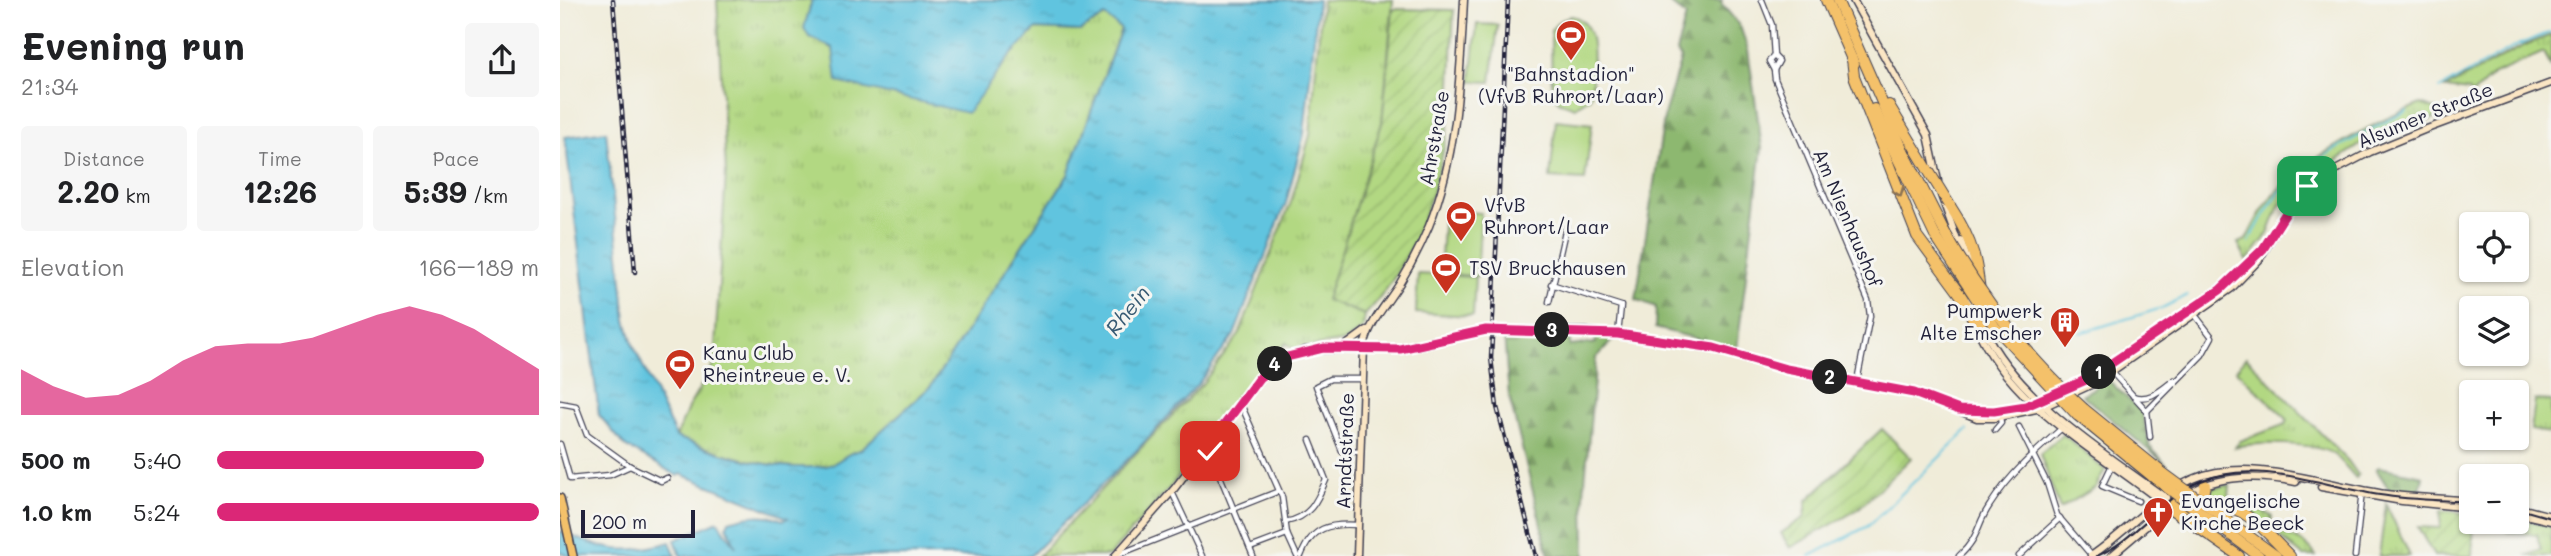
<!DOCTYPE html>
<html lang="en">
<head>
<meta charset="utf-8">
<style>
	body { margin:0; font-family:Mali,sans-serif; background:#f6f6f6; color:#202124; height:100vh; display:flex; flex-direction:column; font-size:26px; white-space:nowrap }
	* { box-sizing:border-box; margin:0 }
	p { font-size:23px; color:#757577 }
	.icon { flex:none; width:38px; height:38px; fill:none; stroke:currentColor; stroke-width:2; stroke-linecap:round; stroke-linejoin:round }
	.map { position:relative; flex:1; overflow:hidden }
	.sheet { display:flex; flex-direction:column; background:#fff; width:560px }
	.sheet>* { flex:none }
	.tools { position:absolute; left:1899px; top:212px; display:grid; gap:14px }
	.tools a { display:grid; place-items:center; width:70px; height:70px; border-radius:7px; background:#fff; box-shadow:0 2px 5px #0004; font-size:35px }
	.scale { position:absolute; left:21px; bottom:18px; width:114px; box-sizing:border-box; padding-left:7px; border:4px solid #22223b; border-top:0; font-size:19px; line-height:24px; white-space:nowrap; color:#22223b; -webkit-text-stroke:5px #f6f6f2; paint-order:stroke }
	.pin { position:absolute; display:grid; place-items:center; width:60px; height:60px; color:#fff; margin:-30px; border-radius:14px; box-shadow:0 4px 10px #0006 }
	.km { position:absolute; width:35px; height:35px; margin:-18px; border-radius:50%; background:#222; color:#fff; font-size:19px; line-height:35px; text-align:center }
	.round { display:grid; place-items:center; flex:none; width:74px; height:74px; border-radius:7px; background:#f6f6f6 }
	.head { display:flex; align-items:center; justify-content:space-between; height:119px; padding:0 21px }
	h1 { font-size:38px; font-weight:700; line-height:52px }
	.metrics { display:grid; grid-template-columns:repeat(3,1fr); gap:10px; height:119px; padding:7px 21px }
	.metrics div { display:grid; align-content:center; border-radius:7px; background:#f6f6f6; text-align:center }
	.metrics b { font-size:30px; font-weight:700 }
	.metrics small { font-size:19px; font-weight:400 }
	.metrics p { font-size:19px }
	.chart { height:196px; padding:14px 21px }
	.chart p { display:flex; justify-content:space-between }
	.chart svg { width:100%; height:126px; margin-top:7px; fill:#db2777; opacity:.7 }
	ul { padding:0 21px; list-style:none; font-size:23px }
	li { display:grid; grid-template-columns:112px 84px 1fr; align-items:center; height:52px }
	li i { height:18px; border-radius:9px; background:#db2777 }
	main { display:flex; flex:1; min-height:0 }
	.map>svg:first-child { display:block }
	.grass { fill:url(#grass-tufts); stroke:#6a7d5e; stroke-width:2 }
	.forest { fill:url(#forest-firs); stroke:#586d56; stroke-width:2 }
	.garden { fill:url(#garden-furrows); stroke:#6a7d5e; stroke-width:2 }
	.pitch { fill:#b2d882; stroke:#6a7d5e; stroke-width:2 }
	.water { fill:url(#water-ripples); stroke:#42738d; stroke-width:2 }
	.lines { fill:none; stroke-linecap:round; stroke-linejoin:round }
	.stream { stroke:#61c4df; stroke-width:2 }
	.street-casing { stroke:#414053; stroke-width:7 }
	.secondary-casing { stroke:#414053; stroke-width:9 }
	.primary-casing { stroke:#414053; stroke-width:10 }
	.highway-casing { stroke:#414053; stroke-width:12 }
	.street { stroke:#fff; stroke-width:4.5 }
	.secondary { stroke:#fbe6c4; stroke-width:6 }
	.primary { stroke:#f4c16b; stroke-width:7 }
	.highway { stroke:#f4c16b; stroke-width:10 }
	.tram { stroke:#22223b; stroke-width:2 }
	.rail-casing { stroke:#22223b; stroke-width:4.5 }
	.rail { stroke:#f6f6f2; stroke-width:2; stroke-dasharray:5; stroke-linecap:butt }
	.highway-bridge-casing { stroke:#414053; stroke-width:12; stroke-linecap:butt }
	.highway-bridge { stroke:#f4c16b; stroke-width:10 }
	.oneway { stroke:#8b7253 }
	.route-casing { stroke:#fff; stroke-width:14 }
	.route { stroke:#db2777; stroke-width:9 }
	.labels { text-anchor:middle; stroke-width:6; stroke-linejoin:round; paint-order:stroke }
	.poi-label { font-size:19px; fill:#22223b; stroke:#f6f6f2; text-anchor:start }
	.street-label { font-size:19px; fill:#22223b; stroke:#f6f6f2 }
	.water-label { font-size:21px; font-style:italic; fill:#385b74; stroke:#f6f6f2 }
</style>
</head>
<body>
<main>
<section class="sheet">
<div class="head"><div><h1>Evening run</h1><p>21:34</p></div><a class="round"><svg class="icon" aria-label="share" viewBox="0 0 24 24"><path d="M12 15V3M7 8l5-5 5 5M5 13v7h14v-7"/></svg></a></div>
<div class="metrics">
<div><p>Distance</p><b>2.20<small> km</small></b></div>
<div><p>Time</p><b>12:26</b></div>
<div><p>Pace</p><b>5:39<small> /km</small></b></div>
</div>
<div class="chart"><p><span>Elevation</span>166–189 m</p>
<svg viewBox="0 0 160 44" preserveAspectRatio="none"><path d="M0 44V28L10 34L20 38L30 37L40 32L50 25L60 20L70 19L80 19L90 17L100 13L110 9L120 6L130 9L140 14L150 21L160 28V44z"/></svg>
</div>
<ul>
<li><b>500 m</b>5:40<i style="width:83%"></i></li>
<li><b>1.0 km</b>5:24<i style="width:100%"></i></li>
</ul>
</section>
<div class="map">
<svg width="1991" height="556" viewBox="0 0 1991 556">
	<defs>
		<pattern id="grass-tufts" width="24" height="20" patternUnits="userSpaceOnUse" patternTransform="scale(1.75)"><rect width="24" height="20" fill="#b2d882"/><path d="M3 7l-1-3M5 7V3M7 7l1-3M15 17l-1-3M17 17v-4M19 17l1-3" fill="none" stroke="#99b971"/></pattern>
		<pattern id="forest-firs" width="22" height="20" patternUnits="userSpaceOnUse" patternTransform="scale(1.75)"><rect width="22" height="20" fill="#8db870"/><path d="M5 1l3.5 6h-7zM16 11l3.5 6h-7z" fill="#73955d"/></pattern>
		<pattern id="garden-furrows" width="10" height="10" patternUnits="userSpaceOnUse" patternTransform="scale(1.75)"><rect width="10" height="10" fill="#b2d882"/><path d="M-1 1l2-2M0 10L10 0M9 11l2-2" fill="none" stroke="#99b971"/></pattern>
		<pattern id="water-ripples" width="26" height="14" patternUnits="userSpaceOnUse" patternTransform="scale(1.75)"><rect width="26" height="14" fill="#61c4df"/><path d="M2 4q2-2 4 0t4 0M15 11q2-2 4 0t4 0" fill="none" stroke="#54a8c0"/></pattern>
	</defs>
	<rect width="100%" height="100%" fill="#f6f6f2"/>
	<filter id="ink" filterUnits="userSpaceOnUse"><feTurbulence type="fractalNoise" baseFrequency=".0143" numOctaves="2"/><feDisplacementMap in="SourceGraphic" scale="14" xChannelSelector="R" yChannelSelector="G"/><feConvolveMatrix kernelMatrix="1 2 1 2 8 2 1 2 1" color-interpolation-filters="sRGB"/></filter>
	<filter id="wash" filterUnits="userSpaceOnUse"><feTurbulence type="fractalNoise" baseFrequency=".00686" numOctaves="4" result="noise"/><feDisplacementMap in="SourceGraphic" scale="28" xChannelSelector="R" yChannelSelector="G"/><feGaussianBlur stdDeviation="1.57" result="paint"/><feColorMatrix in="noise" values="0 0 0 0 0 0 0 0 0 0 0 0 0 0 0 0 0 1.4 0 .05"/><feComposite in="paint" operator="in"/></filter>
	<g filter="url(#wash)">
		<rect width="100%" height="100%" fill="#f0ecd9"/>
		<g class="grass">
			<path d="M157,0H252L244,28L249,37L273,48L450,56L476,29L520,31L545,16L561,28L508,175L371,386L300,450C286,452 279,464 266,466C213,472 166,455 116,437L128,408L154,364L166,173Z"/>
			<path d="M762,0H833L822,123L767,300L805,315L803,328L786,341L734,349L726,343L612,485L549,556H478L642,384L679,335L731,202L750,135Z"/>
			<path d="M1991,35V67L1984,52L1934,74L1912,95L1909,91L1885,88L1963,46Z"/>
			<path d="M1861,104L1880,111V115L1866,122L1844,124L1812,137L1738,187L1719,206L1708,234L1687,261L1678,243L1686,240C1695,222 1704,205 1718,190C1747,158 1821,119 1861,104Z"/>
			<path d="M1686,357L1788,461L1798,475L1796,478C1789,471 1781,459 1773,454C1753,442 1698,442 1675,447L1680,441L1726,424L1728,420L1676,370Z"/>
			<path d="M1975,400L1991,401V433L1971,430Z"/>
			<path d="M1503,434L1545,470L1536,487L1500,509L1480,454Z"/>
			<path d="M1670,485L1669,497L1712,516L1711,525C1725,539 1742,535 1756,556H1743L1682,507L1649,495L1651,488Z"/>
			<path d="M1826,504L1850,556H1819Z"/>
			<path d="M1957,517L1991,527V556H1966L1981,550L1977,535L1947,532L1948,522H1956Z"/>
		</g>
		<g class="forest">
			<path d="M1109,0H1162L1161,3L1180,26L1188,50L1202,148L1177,349L1095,328L1096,307L1076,299L1105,112L1121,58L1116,52L1126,16L1108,2Z"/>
			<path d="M1010,334V346L1036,343L1035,335L1056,337L1036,358L1024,493L1025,556H989L949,396L944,335Z"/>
			<path d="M1548,380L1582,412L1590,447L1607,465L1522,395Z"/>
			<path d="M1819,467L1863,476L1860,490L1857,492L1829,489L1816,469Z"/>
		</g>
		<g class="garden">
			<path d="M833,9L894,10C891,50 893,110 884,148C871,207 847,271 805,315L766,300L822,123Z"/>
			<path d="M1322,429L1351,458L1297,510L1230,548L1221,533L1245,517L1247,500Z"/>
			<path d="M1881,510L1911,514V522H1914L1912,556H1874L1858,527L1880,528Z"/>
		</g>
		<g class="pitch">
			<path d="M1011,16C1041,20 1031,70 1032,92L1029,98L1015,107L1000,102L992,94L991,30L999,21Z"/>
			<path d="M917,24L938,25L931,82L911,81Z"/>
			<path d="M996,120L1032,124L1025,180L990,178Z"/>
			<path d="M884,211L921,213L917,276L880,274Z"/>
			<path d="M858,274L915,277L913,316L856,313Z"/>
		</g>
		<g class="water">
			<path d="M252,0H758L744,134L726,203L674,335L638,384L576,451L470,556H121L115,540L158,521L176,547L167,526L169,521C189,515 203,513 223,520L228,518L121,474L118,476L65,446L39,415L5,137L46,131L66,320L73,345L116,437C165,456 214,472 266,466C279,464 286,452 300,450L371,386L508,175L561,29L545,16L520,31L476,29L450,56L407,113L277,82L273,48L249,37L244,28Z"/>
			<path d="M0,531C43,550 65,556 110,542L116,556H9L0,552Z"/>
		</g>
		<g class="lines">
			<g class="stream">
				<path d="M1879,89L1958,45L1991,32"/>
				<path d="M1689,242C1698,225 1707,207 1720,192C1751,158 1807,132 1847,111"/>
				<path d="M1520,333L1602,308L1628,295"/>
				<path d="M1250,556L1308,526L1408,430"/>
			</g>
		</g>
	</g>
	<g filter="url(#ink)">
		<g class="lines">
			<g class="street-casing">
				<g id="street">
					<path d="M1202,0L1212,25L1214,56L1219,61L1214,70L1215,79L1308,300L1310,316L1297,381"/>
					<path d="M1214,70L1209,61L1214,56"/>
					<path d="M991,284L1061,306L1058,334"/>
					<path d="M989,302L1007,222"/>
					<path d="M1550,370L1587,411L1590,437"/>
					<path d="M1573,396C1589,402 1601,390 1614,380"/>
					<path d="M0,403L16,406L27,435L70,466L101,481L107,478"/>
					<path d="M679,405L683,409L722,497L727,534L737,556"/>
					<path d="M1587,411L1642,355L1652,337L1635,315"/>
					<path d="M1459,427L1487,483L1497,515L1532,556"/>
					<path d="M1435,430L1441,423L1440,417"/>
					<path d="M0,444L10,479L50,475L70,466"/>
					<path d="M648,447L693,556"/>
					<path d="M801,452L782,451L756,386L770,379H803"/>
					<path d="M1552,465L1542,486L1578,501"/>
					<path d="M612,492L642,556"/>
					<path d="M725,522C750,518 757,501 766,480L750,440"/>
					<path d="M690,548L727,534"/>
					<path d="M557,555L719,491"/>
					<path d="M741,556C752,527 769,523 798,525"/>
					<path d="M1399,556C1420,537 1416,525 1430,505C1449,475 1476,451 1502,428"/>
					<path d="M1459,556L1500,518"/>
					<path d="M1795,556L1802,491"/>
				</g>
			</g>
			<g class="secondary-casing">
				<g id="secondary">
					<path d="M1293,0L1368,135L1378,181"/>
					<path d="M1381,195L1403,257"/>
					<path d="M1401,241L1411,270"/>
					<path d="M1410,292L1414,316"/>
					<path d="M1416,326C1450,407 1543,454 1608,507"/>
					<path d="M1424,329C1456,398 1545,454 1606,498"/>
					<path d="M785,346L807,330"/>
					<path d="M1409,412C1502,418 1635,315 1699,253"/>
					<path d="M1761,487L1842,501L1911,508"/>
					<path d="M1628,494C1658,474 1702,475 1736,482"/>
					<path d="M1956,507L1991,516"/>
					<path d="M1956,513L1991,521"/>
					<path d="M555,556L614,489L699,378L718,362L745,350L840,349L926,330L1026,331L1154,348L1226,369L1354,393L1417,418H1434L1481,408L1535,383L1672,288L1699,260L1731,205L1753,182L1810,152L1864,130L1991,83"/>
					<path d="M797,556L804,347C809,322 827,304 840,283C851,265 861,245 869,226C898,154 900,76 904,0"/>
					<path d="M1531,556C1564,534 1599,494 1633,479C1689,455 1767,486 1826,494C1854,498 1883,498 1911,501"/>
					<path d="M1551,556L1610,506"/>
				</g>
			</g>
			<g class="primary-casing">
				<path id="primary" d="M0,498L13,556"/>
			</g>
			<g class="highway-casing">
				<g id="highway">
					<path d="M1266,0L1294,64"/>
					<path d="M1277,0L1342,148L1384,231"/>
					<path d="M1292,59L1294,76L1357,236L1402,297L1417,327"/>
					<path d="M1329,105L1368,170"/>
					<path d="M1314,109L1375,236"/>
					<path d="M1389,204C1422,254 1417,274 1424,329"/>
					<path d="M1524,409L1599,470"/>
					<path d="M1517,415L1593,477"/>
					<path d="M1645,485L1643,495L1651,505"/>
					<path d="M1614,503C1630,511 1641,504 1658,505C1687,506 1710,537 1730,556"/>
					<path d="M1608,507L1679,556"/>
					<path d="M1667,520L1716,556"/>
					<path d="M1661,528L1699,556"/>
				</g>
			</g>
			<use href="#street" class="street"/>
			<use href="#secondary" class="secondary"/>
			<use href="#primary" class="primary"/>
			<use href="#highway" class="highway"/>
			<g class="tram">
				<path d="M1956,508L1991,518"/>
				<path d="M1537,556C1577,539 1600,498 1641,481C1696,458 1764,486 1820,495C1850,500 1881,500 1911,502"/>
			</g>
			<g class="rail-casing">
				<g id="rail">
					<path d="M53,0L75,272"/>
					<path d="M948,0L931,358L937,407L976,556"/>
				</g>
			</g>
			<use href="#rail" class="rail"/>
			<g class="highway-bridge-casing">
				<g id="highway-bridge">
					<path d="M1368,170L1389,204"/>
					<path d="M1384,231C1421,297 1467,357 1524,409"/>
					<path d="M1375,236L1435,327L1517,415"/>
					<path d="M1599,470L1667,520"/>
					<path d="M1593,477L1661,528"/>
				</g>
			</g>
			<use href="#highway-bridge" class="highway-bridge"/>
		</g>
		<defs><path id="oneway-chevron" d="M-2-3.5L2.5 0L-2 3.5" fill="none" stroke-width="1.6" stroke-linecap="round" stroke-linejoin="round" transform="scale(1.75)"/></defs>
		<use class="oneway" href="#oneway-chevron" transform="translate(1339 192) rotate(69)"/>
	</g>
	<g class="lines" filter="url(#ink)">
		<g class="route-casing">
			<path id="route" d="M650,451L648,447L699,378L727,357L764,348L840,349L926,330L1058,334L1154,348L1226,369L1354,393L1399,410L1434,411L1466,406L1528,379L1660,290L1703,249L1731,205L1747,186"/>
		</g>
		<use href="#route" class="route"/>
	</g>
	<defs>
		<g id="stadium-pin" transform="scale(1.575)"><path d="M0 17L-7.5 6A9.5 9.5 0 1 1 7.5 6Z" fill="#c8321e" stroke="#f6f6f2"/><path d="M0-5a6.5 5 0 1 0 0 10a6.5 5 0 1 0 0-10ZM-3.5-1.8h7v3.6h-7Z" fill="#fff"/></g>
		<g id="building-pin" transform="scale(1.575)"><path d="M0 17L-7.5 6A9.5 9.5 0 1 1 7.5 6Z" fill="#c8321e" stroke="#f6f6f2"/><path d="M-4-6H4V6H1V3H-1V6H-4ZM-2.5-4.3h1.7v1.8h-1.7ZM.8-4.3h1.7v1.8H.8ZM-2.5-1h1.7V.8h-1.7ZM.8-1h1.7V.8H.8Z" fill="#fff"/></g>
		<g id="church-pin" transform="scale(1.575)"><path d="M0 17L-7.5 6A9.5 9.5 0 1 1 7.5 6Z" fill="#c8321e" stroke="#f6f6f2"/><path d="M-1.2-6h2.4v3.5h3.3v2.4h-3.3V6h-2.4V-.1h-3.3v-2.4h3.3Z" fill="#fff"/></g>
	</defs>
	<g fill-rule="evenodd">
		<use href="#stadium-pin" x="1011" y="35"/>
		<use href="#stadium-pin" x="901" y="216"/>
		<use href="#stadium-pin" x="886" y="268"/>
		<use href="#building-pin" x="1505" y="322"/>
		<use href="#stadium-pin" x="120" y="364"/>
		<use href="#church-pin" x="1598" y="512"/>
	</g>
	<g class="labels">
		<g class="poi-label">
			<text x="1011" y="81" text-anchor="middle">"Bahnstadion"<tspan x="1011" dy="22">(VfvB Ruhrort/Laar)</tspan></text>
			<text x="924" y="212">VfvB<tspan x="924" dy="22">Ruhrort/Laar</tspan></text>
			<text x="909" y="275">TSV Bruckhausen</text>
			<text x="1482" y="318" text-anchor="end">Pumpwerk<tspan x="1482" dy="22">Alte Emscher</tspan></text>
			<text x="143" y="360">Kanu Club<tspan x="143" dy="22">Rheintreue e. V.</tspan></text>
			<text x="1621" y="508">Evangelische<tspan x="1621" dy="22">Kirche Beeck</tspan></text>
		</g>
		<g class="street-label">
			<text transform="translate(1865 115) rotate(-22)" y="7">Alsumer Straße</text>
			<text transform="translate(874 138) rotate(-80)" y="7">Ahrstraße</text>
			<text transform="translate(1288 218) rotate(67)" y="7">Am Nienhaushof</text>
			<text transform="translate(785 451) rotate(-88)" y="7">Arndtstraße</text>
		</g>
		<g class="water-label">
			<text transform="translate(568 311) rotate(-51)" y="7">Rhein</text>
		</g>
	</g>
</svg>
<div class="tools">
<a><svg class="icon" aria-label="locate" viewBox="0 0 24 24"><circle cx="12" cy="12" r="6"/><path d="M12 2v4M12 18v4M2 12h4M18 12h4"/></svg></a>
<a><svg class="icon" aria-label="layers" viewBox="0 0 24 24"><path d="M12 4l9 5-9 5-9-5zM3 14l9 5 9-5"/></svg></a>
<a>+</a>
<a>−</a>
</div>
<div class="scale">200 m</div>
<div class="pin" style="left:1747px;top:186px;background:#1e9e55"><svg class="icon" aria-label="arrive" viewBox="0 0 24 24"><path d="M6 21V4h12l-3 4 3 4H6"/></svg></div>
<div class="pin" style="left:650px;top:451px;background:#d93025"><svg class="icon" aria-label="check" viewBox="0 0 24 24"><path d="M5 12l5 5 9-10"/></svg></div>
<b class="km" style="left:1539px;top:372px">1</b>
<b class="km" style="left:1270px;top:377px">2</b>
<b class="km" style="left:992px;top:330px">3</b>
<b class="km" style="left:715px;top:364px">4</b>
</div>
</main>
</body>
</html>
